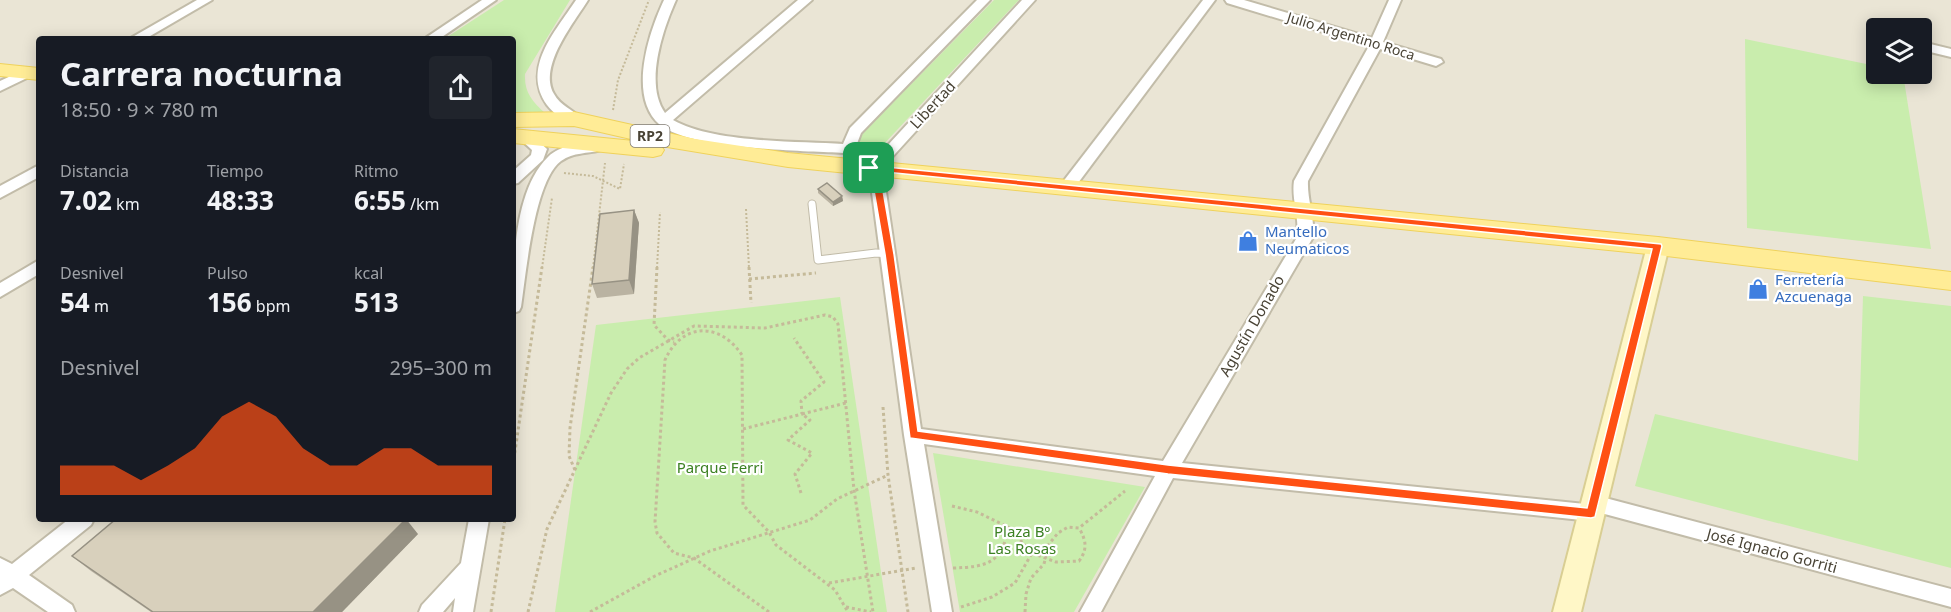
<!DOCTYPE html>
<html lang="es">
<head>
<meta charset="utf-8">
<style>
	body { margin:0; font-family:"Noto Sans",sans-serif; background:#20242c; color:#f1f3f6; height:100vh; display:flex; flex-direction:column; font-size:22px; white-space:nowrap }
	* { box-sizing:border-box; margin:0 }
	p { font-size:20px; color:#9ea1a6 }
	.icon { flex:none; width:33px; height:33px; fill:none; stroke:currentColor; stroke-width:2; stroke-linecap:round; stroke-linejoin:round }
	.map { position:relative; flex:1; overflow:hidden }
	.sheet { position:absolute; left:36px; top:36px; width:480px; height:486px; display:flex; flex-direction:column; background:#171b24; border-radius:6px; box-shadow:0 3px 15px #0003 }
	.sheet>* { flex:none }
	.buttons { position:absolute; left:1866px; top:18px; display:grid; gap:12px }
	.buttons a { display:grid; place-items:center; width:66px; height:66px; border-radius:6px; background:#171b24; box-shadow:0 3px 15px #0003; font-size:30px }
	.pin { position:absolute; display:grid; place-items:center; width:51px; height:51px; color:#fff; margin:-26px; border-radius:12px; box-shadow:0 3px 9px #0006 }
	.round { display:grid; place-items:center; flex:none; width:63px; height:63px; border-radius:6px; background:#20242c }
	.overview { display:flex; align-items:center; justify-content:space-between; height:102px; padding:0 24px }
	h1 { font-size:33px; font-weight:700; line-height:45px }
	.figures { display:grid; grid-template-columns:repeat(3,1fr); gap:9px; height:102px; padding:6px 24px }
	.figures div { display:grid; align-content:center }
	.figures b { font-size:26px; font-weight:700 }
	.figures small { font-size:16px; font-weight:400 }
	.figures p { font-size:16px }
	.chart { height:168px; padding:12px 24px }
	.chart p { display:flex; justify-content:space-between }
	.chart svg { width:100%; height:108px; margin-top:6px; fill:#ff5014; opacity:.7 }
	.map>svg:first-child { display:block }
	.residential { fill:#eae5d5; fill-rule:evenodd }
	.green { fill:#c9edad }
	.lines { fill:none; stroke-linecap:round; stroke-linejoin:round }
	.lane-casing { stroke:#c2bca9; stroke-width:9 }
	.street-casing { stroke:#c2bca9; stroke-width:4 }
	.secondary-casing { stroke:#d9ce93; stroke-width:4 }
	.primary-casing { stroke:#efd25c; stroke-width:2 }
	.path-far1 { stroke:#c5ba99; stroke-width:2; stroke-dasharray:2 2; stroke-linecap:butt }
	.path { stroke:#c5ba99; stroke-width:3; stroke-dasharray:3 3; stroke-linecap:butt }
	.lane { stroke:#fff; stroke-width:7 }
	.street { fill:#fff; fill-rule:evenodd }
	.secondary { fill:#fff7c7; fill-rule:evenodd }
	.primary { fill:#ffec96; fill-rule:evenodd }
	.wall { fill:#bab3a2 }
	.shaded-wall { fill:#979284 }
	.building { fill:#d8d0bc; stroke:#979284; stroke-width:1.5 }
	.route { fill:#ff5014; stroke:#fff; stroke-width:1.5; fill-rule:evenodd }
	.labels { text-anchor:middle; stroke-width:4.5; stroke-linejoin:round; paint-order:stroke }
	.far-street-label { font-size:14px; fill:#494335; stroke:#fff }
	.shield { fill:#fff; stroke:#807b72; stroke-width:1.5 }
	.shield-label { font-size:14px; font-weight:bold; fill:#494335 }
	.street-label { font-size:15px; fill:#494335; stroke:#fff }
	.shop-label { font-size:15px; fill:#366cbe; stroke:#fff; text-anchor:start }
	.park-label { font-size:15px; fill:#3c8123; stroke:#fff }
</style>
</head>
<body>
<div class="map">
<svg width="1951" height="612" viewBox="0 0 1951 612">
	<rect width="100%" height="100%" fill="#f5f2e7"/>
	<path class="residential" d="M0,0H1951V612H0ZM1876,28H1922V74H1876ZM39,39H513V519H39Z"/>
	<g class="green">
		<path d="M504,0H570L525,74C524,92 532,101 545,113L513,114V39H444Z"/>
		<path d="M994,0H1019L882,146C874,150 865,152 858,146L857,142L862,134Z"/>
		<path d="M1745,39L1876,66V74H1903L1931,249L1747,228Z"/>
		<path d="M1863,296L1951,306V568L1635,486L1655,414L1858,461Z"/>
		<path d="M840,297L887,612H555L596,325Z"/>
		<path d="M933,453L1145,487L1074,612H960Z"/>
	</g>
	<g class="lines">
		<g class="lane-casing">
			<path id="lane" d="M812,204L818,260L876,253L889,254"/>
		</g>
		<g class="street-casing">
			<g id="street">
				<path d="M197,0H212L145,39H129Z"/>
				<path d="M482,0H496L439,39H424Z"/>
				<path d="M576,0H588C574,23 538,66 554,94C560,106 573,109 581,119L574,123C564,121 553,113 547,105C521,68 555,32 576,0Z"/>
				<path d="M664,0H676C663,29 644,84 665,113L798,0H812L673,120C713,143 797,141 843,144L850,128L977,0H990L861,133L855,149L862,159L869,162L875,159L1022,0H1035L885,165L877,170L885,185L921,429L1163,461L1296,239C1301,219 1291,201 1294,181L1369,46L1227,3L1225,0H1244L1372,38L1389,0H1401L1383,42L1441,59L1443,62L1436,66L1380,49L1308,181C1307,201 1316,219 1312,239L1182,463L1585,504L1587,497L1594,495L1951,589V607L1601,513L1598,519L1591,521L1173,478L1101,612H1080L1155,476L924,444L952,612H932L904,435L871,185L863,171L852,165L844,153C803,151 690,149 660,125C627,97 649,32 664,0Z"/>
				<path d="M1203,0H1215L1072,191H1062L1060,187L1062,183Z"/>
				<path d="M1922,42L1951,49V57L1922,50Z"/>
				<path d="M26,69L33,73L31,76L0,91V81Z"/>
				<path d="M525,132L530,134L547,149L543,160L518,183L513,184V171L531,155L532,150L518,137Z"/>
				<path d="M596,142L601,144L603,147L601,150C587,154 574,152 561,161C534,181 526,274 521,307L519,311L513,313C513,268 513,191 548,157C560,145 580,143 596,142Z"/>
				<path d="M39,165V177L0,198V186Z"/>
				<path d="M39,260V274L0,297V283Z"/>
				<path d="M69,519H94L91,525L29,575L72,605L75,612H48L13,588L0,595V558L12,564Z"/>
				<path d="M469,519H489L473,612H453L455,598L443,612H419L422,605L461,563Z"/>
			</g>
		</g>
		<g class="secondary-casing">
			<path id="secondary" d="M1658,238L1666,241L1669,246L1581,612H1553L1647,246L1650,241Z"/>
		</g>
		<g class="primary-casing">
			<g id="primary">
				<path d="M0,64L39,68V80L0,76Z"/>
				<path d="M574,112L695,139L788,153L1658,237L1951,272V290L1658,255L788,167L661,146L664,150L661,155L653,157L513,143V129L644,142L574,126L513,127V113Z"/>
			</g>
		</g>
		<g class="path-far1">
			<path d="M613,110L618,80L649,0"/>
			<path d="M564,173L593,176L620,189L624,164"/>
			<path d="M746,209L749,268"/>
			<path d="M542,268L552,198"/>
			<path d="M593,268L605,163"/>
			<path d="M657,268L660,212"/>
		</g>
		<g class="path">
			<path d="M657,267L654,325L668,340L674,342"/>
			<path d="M749,267L751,303"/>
			<path d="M749,279L816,273"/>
			<path d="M883,407L888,475L908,612"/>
			<path d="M743,429L802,414L801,401L824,382L794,338"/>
			<path d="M513,465L542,267"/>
			<path d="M575,470L569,456L570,428L593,267"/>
			<path d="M801,493L795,474L812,453L788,440L810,420L802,414L846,403"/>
			<path d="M952,506L977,512L1008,527L1032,553L1056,562L1079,561C1088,549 1086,540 1079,528"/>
			<path d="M953,568C987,567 1003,563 1008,527"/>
			<path d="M829,583L916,568"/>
			<path d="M846,607L871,612"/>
			<path d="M961,607L992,597L1015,583L1032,553"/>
			<path d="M491,612L505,519"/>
			<path d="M528,612L547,529L611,393L627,369L639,358L694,326L765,328L825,315L833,317L838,324L854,490L873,612"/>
			<path d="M590,612L655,576L710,551L810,520L837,499L888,475"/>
			<path d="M769,612L694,558L674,553L657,533L655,522L665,360C682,322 720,322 742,355L743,505L769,532L776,545L835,590L848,612"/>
			<path d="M1025,612L1026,594L1031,578L1044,564L1049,544L1058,533L1068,527L1079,528L1125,491"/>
		</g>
		<use href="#lane" class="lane"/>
		<use href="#street" class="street"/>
		<use href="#secondary" class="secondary"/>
		<use href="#primary" class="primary"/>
	</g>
	<g class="wall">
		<path d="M818,189L842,196L843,201L833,206L818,193Z"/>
		<path d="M634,210L639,223L634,294L597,298L592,284Z"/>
		<path d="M418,534L342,612H151L91,571L72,556Z"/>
	</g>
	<g class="shaded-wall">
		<path d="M842,196L843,201L833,206V202Z"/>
		<path d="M634,210L639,223L634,294L629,280Z"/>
		<path d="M406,519L418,534L342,612H313Z"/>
	</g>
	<g class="building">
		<path d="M827,183L842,196L833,202L818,189Z"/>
		<path d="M634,210L629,280L592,284L600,214Z"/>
		<path d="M116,519H406L313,612H153L72,556Z"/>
	</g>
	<path class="route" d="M866,165L1661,244L1662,246L1595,517L1591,518L1168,474L910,438L885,254L873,185L865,168ZM875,171L1652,249L1587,508L1168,465L918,431L894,254L882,185Z"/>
	<defs>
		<g id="shop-bare" transform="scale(1.62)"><path d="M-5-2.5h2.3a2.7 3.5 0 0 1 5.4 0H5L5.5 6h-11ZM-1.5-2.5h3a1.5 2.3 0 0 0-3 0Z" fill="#3f7fe0" stroke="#fff" stroke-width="2.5" paint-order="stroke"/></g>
	</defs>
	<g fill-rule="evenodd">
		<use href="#shop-bare" x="1248" y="241"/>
		<use href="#shop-bare" x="1758" y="289"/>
	</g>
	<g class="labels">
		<g class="far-street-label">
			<text transform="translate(1351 36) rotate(17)" y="5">Julio Argentino Roca</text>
		</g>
		<rect class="shield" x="630.5" y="125" width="39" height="22" rx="4.5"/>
		<g class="shield-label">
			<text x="650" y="141">RP2</text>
		</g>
		<g class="street-label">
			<text transform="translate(933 105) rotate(-47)" y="5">Libertad</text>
			<text transform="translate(1252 326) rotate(-60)" y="5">Agustín Donado</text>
			<text transform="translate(1772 551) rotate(15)" y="5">José Ignacio Gorriti</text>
		</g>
		<g class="shop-label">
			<text x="1265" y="237">Mantello<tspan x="1265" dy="17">Neumaticos</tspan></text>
			<text x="1775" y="285">Ferretería<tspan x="1775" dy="17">Azcuenaga</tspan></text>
		</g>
		<g class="park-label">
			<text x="720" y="473">Parque Ferri</text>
			<text x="1022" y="537">Plaza Bº<tspan x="1022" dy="17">Las Rosas</tspan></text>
		</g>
	</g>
</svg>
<div class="buttons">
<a><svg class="icon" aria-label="layers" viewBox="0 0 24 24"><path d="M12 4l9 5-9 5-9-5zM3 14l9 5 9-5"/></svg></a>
</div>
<div class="pin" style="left:869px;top:168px;background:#1e9e55"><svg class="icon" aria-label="arrive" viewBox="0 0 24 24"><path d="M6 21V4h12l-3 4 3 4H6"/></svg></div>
<section class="sheet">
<div class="overview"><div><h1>Carrera nocturna</h1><p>18:50 · 9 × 780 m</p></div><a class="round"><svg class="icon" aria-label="share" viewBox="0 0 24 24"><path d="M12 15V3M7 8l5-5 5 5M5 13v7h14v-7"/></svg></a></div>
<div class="figures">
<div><p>Distancia</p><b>7.02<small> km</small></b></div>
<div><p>Tiempo</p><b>48:33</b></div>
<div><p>Ritmo</p><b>6:55<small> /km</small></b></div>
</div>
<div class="figures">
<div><p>Desnivel</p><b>54<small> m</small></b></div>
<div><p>Pulso</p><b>156<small> bpm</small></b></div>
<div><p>kcal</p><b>513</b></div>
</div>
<div class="chart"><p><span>Desnivel</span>295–300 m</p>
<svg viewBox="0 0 160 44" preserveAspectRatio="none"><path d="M0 44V32L10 32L20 32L30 38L40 32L50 25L60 12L70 6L80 12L90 25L100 32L110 32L120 25L130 25L140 32L150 32L160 32V44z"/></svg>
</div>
</section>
</div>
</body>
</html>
